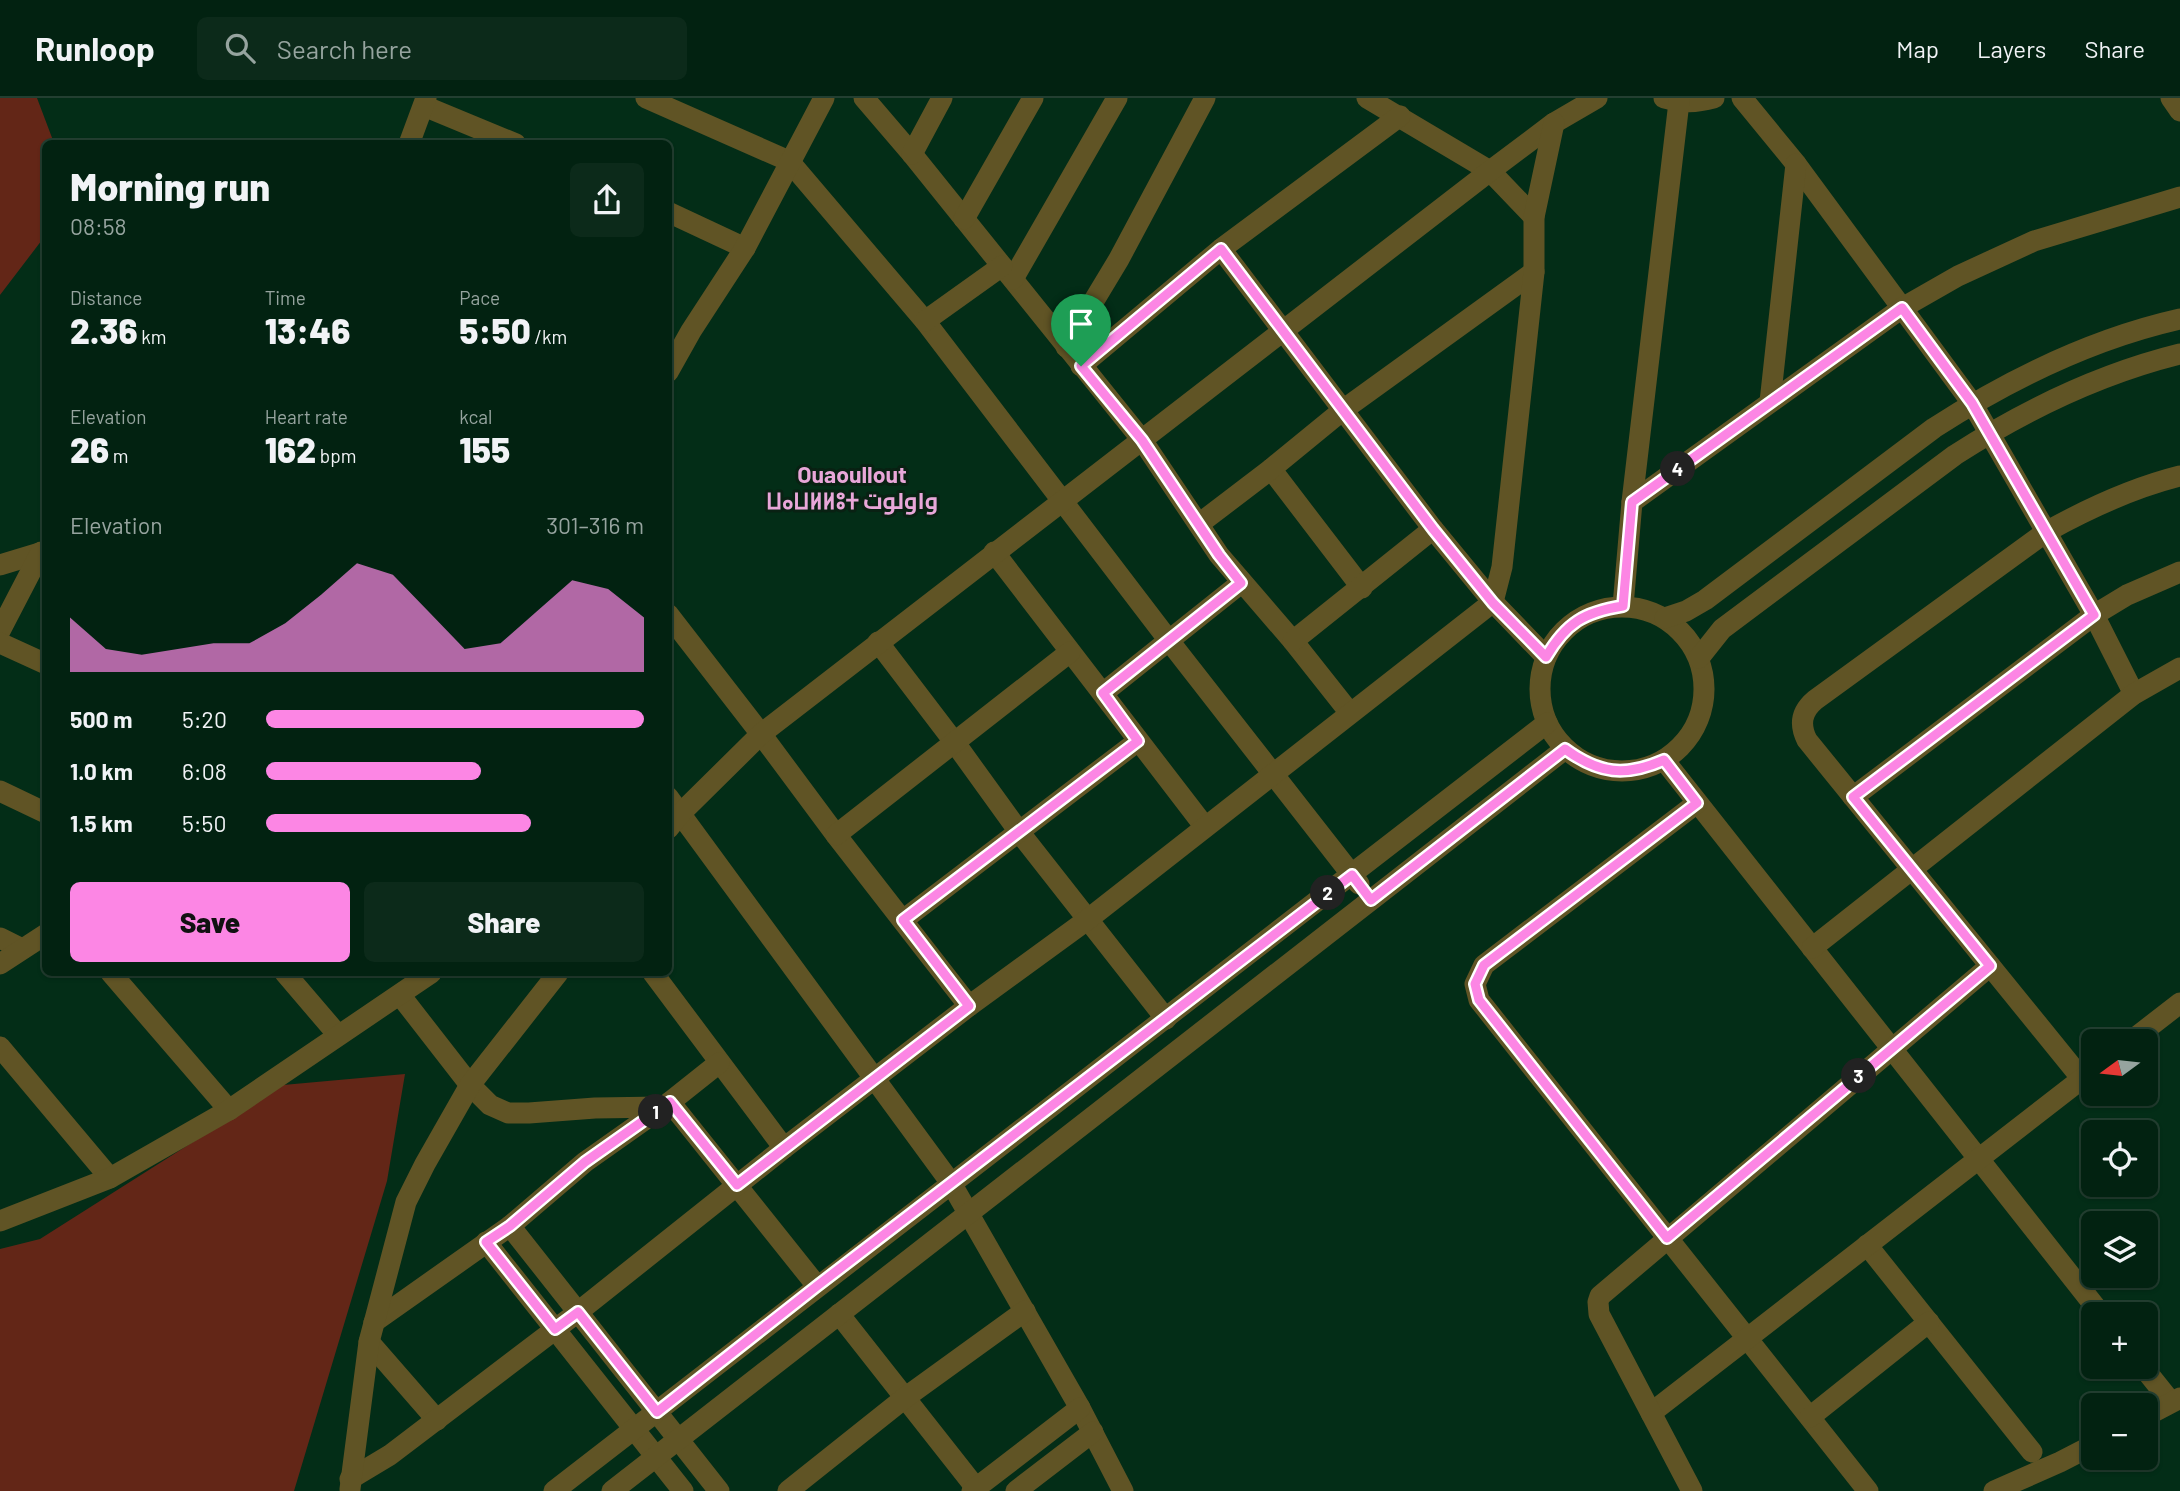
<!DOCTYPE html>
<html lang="en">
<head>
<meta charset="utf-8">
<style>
	body { margin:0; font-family:Barlow,Cairo,"Noto Sans Tifinagh",sans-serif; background:#0c2a1a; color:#f1f3f6; height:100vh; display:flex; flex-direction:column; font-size:26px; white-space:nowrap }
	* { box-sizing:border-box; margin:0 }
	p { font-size:23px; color:#96a49f }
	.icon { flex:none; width:38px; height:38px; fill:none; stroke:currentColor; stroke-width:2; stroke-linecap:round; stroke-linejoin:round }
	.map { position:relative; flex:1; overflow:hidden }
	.panel { position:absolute; left:42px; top:42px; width:630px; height:836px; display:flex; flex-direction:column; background:#022211; border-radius:10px; box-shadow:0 2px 5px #0004,0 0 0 2px #233f31 }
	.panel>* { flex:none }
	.needle { width:46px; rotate:255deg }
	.buttons { position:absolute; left:2081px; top:931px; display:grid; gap:14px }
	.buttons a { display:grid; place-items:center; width:77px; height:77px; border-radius:10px; background:#022211; box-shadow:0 2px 5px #0004,0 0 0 2px #233f31; font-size:35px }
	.pin { position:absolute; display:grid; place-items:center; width:60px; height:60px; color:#fff; margin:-72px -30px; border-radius:50% 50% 50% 0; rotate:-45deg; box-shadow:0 0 7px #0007 }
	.pin .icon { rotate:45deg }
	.km { position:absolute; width:35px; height:35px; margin:-18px; border-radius:50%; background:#222; color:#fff; font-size:19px; line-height:35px; text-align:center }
	.round { display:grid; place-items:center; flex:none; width:74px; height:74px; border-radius:10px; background:#0c2a1a }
	.summary { display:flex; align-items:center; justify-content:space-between; height:119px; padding:0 28px }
	h1 { font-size:38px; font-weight:800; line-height:52px }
	.figures { display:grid; grid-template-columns:repeat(3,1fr); gap:10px; height:119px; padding:7px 28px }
	.figures div { display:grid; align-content:center }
	.figures b { font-size:35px; font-weight:800 }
	.figures small { font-size:19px; font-weight:400 }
	.figures p { font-size:19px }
	.chart { height:196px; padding:14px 28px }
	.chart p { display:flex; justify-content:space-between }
	.chart svg { width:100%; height:126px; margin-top:7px; fill:#fc86e4; opacity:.7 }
	.button { display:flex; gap:14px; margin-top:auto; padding:14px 28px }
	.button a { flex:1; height:80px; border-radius:10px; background:#fc86e4; color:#111; font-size:28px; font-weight:800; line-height:80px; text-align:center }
	.button a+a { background:#0c2a1a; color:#f1f3f6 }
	ul { padding:0 28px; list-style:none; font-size:23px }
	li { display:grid; grid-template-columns:112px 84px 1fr; align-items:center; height:52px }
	li i { height:18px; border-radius:9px; background:#fc86e4 }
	header { display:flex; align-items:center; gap:42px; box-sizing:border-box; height:98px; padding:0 35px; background:#022211; border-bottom:2px solid #233f31 }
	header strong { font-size:33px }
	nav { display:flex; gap:38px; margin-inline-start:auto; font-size:24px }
	.search { width:490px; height:63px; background:#0c2a1a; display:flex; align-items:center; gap:18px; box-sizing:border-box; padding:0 24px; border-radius:10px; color:#96a49f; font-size:26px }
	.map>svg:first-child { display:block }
	.green { fill:#632617 }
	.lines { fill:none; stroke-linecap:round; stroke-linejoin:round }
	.minor { stroke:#605425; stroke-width:21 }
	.route-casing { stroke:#fff; stroke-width:14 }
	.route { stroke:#fc86e4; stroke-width:9 }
	.labels { text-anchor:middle; stroke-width:6; stroke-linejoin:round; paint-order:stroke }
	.quarter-label { font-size:23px; font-weight:bold; fill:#e8a7d9; stroke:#092113 }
</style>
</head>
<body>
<header>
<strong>Runloop</strong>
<div class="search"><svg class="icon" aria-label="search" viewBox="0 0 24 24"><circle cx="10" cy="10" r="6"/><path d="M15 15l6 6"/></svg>Search here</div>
<nav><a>Map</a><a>Layers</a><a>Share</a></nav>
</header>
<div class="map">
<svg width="2180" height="1393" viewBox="0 0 2180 1393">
	<rect width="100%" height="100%" fill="#032d17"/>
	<g class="green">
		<path d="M0,0H37L54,45L46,46L45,138L0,197Z"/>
		<path d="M405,976L387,1083L294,1393H0V1151L40,1141L283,987Z"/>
	</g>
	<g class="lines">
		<g class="minor">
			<path d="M646,0L789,63L925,223L1170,544L1359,786"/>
			<path d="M864,0L912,56L1142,342L1219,457L1293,543L1350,615"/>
			<path d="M1367,0L1490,73L1534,119"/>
			<path d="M1664,0C1682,5 1696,5 1714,0"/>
			<path d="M1742,0L1796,66L1972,305L2094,517L2134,596"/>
			<path d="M2171,0L2180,13"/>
			<path d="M424,8L516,46"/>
			<path d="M409,46L426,0"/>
			<path d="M912,56L942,0"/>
			<path d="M668,114L745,150"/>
			<path d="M964,121L1033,0"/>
			<path d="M1221,151L1433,431L1493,504L1546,559"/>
			<path d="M1013,181L1117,0"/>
			<path d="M925,223L1002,168"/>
			<path d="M1066,249L1119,161L1205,0"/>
			<path d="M1081,268L1221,151L1400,18"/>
			<path d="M668,274L691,233L745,150L824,0"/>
			<path d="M1770,304L1796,66"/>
			<path d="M1271,371L1362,490"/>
			<path d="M1632,404L1902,210L1958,178L2034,143L2180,99"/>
			<path d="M1199,426L1271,371L1343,312L1534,174"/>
			<path d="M994,454L1205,729"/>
			<path d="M0,467L46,453"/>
			<path d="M1623,508L1632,404L1679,4"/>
			<circle cx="1622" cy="591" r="82"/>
			<path d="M668,516L761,636L836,737L969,908"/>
			<path d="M1665,520L1686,513L1705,502L1934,330C2010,281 2091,241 2180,221"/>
			<path d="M0,533L41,454"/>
			<path d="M1293,543L1433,431"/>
			<path d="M878,544L955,645L1020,735L1166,921"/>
			<path d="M0,545L46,566"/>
			<path d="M1699,560L1722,531L1955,357C2025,312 2099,276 2180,256"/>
			<path d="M1103,595L1241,485"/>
			<path d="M1664,662L2101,1216"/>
			<path d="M0,693L46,715"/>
			<path d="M668,699L951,1085L1080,1310L1123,1393"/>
			<path d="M1853,699L2094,517L2127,497L2180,474"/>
			<path d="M1697,705L1484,867L1475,886L1479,902L1868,1393"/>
			<path d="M668,731L681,715L761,636L1490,73L1554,25L1597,0"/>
			<path d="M836,737L1070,554"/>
			<path d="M903,822L1138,643"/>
			<path d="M0,840L22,851"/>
			<path d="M1812,850L2134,596L2180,570"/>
			<path d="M0,866L46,836"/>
			<path d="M111,875L229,1012"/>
			<path d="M285,875L338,937"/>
			<path d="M653,875L784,1050"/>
			<path d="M400,897L470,987L490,1007L508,1015H529L595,1010L662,1009"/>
			<path d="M2131,943L2180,905"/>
			<path d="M0,949L110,1080"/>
			<path d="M2082,981L1807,642C1799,626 1802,613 1815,602L2046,434C2089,410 2132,390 2180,378"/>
			<path d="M670,1004L817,1188"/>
			<path d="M0,1123L110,1080L229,1012L431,875"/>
			<path d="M510,1128L719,1393"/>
			<path d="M486,1144L683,1393"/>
			<path d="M1867,1147L2032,1354"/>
			<path d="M839,1216L976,1390"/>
			<path d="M374,1224L510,1128L585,1064L670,1004L719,965"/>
			<path d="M369,1244L437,1322"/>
			<path d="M2143,1269L2171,1304"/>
			<path d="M1651,1315L2092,973"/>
			<path d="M2146,1318L2180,1300"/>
			<path d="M1810,1319L1929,1224"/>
			<path d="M350,1381L390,1357L578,1214L784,1050L969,908L1087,822L1493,504L1502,469L1534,174V119L1554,25"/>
			<path d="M350,1391L369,1244L406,1104L425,1066L470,987L558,875"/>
			<path d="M554,1393L1547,625"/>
			<path d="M612,1393L1565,651"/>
			<path d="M788,1393L906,1299L1025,1213"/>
			<path d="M972,1393L1080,1310"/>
			<path d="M1016,1393L1093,1334"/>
			<path d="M1692,1393L1599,1216L1598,1204L1600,1198L1990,868"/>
			<path d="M1994,1393L2060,1364L2093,1347"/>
		</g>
	</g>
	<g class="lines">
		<g class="route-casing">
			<path id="route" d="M1221,151L1433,431L1493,505L1546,559C1566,525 1584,514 1623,508L1632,404L1902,210L1972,305L2094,517L1853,699L1990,868L1667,1140L1479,902L1475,886L1484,867L1697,705L1664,662C1625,679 1599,676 1565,651L1371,802L1352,777L817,1188L657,1314L578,1214L555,1231L486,1144L510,1128L585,1064L670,1004L737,1087L969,908L903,822L1138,643L1103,595L1241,485L1219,457L1142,342L1081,268Z"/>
		</g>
		<use href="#route" class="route"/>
	</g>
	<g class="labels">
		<g class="quarter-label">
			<text x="852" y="385">Ouaoullout<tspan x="852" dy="26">ⵡⴰⵡⵍⵍⵓⵜ واولوت</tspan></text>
		</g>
	</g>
</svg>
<div class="buttons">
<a><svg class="needle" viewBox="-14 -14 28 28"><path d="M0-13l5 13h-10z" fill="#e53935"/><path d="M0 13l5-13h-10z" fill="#96a49f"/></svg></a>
<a><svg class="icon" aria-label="locate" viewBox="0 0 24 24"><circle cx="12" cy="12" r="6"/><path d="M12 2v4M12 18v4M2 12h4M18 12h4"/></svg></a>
<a><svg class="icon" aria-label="layers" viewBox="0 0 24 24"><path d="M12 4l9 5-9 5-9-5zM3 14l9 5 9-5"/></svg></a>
<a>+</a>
<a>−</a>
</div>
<div class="pin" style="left:1081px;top:268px;background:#1e9e55"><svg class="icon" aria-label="arrive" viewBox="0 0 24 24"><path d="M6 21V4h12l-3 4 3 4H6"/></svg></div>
<b class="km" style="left:656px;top:1014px">1</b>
<b class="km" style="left:1328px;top:795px">2</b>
<b class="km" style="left:1859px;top:978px">3</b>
<b class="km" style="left:1678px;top:371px">4</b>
<section class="panel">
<div class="summary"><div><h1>Morning run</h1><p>08:58</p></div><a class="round"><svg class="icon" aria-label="share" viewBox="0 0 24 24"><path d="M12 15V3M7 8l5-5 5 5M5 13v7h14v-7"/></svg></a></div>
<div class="figures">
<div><p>Distance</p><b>2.36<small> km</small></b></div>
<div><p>Time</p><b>13:46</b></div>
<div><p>Pace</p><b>5:50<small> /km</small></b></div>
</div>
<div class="figures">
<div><p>Elevation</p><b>26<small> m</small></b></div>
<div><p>Heart rate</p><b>162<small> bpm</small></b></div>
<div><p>kcal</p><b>155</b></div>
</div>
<div class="chart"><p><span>Elevation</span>301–316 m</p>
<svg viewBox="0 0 160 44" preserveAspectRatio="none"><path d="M0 44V25L10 36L20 38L30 36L40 34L50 34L60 27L70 17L80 6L90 10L100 23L110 36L120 34L130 23L140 12L150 15L160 25V44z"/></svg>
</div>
<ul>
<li><b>500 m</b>5:20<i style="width:100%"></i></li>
<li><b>1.0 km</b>6:08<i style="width:57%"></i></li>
<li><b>1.5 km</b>5:50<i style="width:70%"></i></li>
</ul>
<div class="button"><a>Save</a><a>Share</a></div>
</section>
</div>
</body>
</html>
